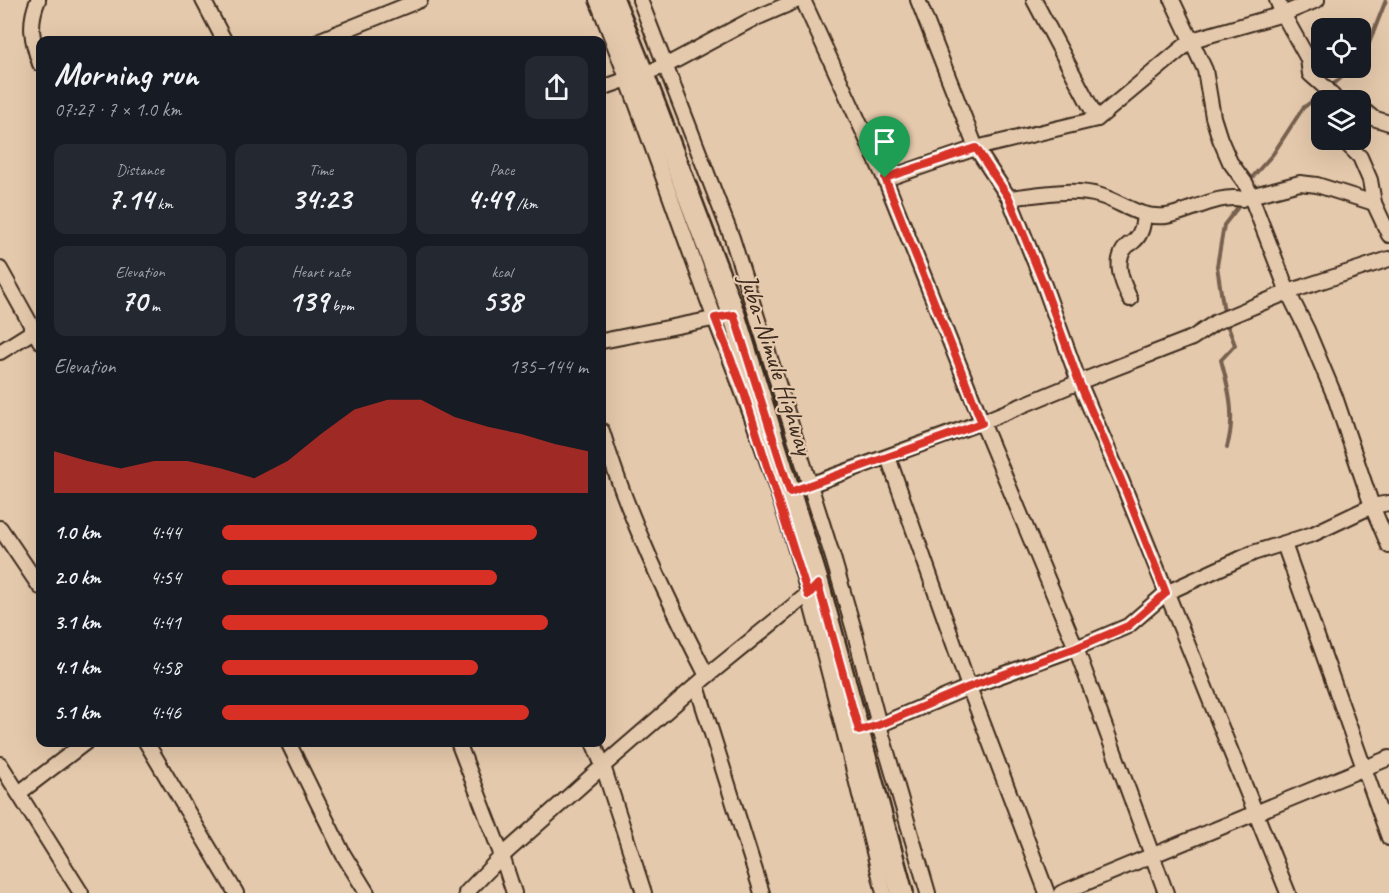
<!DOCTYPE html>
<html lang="en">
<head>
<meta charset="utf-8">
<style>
	body { margin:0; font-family:Caveat,sans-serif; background:#242831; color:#f1f3f6; height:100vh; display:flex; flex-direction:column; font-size:22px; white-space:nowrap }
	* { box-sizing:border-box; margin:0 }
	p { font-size:20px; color:#9ea1a6 }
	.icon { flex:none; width:33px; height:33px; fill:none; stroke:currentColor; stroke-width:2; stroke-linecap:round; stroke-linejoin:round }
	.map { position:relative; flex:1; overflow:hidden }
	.details { position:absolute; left:36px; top:36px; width:570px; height:711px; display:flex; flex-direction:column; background:#171b24; border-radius:12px; box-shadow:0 6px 24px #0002 }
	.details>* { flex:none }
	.fabs { position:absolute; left:1311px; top:18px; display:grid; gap:12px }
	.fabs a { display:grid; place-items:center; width:60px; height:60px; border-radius:12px; background:#171b24; box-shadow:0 6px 24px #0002; font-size:30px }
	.pin { position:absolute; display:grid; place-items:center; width:51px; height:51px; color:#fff; margin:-62px -26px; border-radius:50% 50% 50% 0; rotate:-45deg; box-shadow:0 0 6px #0007 }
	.pin .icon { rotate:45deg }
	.round { display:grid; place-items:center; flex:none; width:63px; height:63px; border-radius:12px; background:#242831 }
	.headline { display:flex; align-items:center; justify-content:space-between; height:102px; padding:0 18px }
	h1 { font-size:33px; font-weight:700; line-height:45px }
	.metrics { display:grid; grid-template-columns:repeat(3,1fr); gap:9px; height:102px; padding:6px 18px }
	.metrics div { display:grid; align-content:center; border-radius:12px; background:#242831; text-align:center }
	.metrics b { font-size:30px; font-weight:700 }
	.metrics small { font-size:16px; font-weight:400 }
	.metrics p { font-size:16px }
	.chart { height:168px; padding:12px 18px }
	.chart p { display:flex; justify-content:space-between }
	.chart svg { width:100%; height:108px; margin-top:6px; fill:#d93025; opacity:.7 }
	ul { padding:0 18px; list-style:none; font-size:20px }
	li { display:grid; grid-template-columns:96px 72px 1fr; align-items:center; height:45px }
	li i { height:15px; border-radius:8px; background:#d93025 }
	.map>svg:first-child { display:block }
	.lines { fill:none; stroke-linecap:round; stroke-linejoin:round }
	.stream { stroke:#76614f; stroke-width:4 }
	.minor-casing { stroke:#3b2a1e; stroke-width:18 }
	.primary-casing { stroke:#3b2a1e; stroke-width:26 }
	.minor { stroke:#e5c9ac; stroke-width:14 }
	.primary { stroke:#e5c9ac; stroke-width:21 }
	.route-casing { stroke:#fff; stroke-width:12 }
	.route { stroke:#d93025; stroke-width:8 }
	.labels { text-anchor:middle; stroke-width:4.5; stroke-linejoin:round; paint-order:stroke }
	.street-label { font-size:26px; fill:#3b2a1e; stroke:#e5c9ac }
</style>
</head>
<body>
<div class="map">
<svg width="1389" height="893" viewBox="0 0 1389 893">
	<rect width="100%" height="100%" fill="#e5c9ac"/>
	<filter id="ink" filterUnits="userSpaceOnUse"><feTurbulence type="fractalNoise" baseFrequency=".0167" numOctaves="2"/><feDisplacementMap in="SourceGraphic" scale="12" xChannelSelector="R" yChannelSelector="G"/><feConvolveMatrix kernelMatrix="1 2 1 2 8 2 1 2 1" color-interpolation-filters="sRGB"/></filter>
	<g filter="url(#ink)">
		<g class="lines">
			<g class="stream">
				<path d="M1360,58L1366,51L1386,0"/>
				<path d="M1330,87L1353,68"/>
				<path d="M1248,182L1273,154L1303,108L1324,92"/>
				<path d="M1227,447C1236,416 1229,390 1221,360L1235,345L1225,319L1217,266L1224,225L1242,202"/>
			</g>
			<g class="minor-casing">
				<g id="minor">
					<path d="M38,0C28,23 32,41 40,64"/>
					<path d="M203,0L224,40"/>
					<path d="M597,0C639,105 675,213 715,319C750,409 784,502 809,596C835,694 860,794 884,893"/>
					<path d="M640,0L732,238L834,561L854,630L879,725L928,893"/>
					<path d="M803,0L885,179L982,422L1076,648L1166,893"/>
					<path d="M918,0L976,148L1009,198L1044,285L1079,382L1122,482L1288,893"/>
					<path d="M1034,0L1097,119"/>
					<path d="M1172,0L1205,70L1213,117L1220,139L1230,162L1246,184L1288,292L1307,330L1335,397L1372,506L1389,546"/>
					<path d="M1277,0L1283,14L1308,59L1310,74L1327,89L1336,100"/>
					<path d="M320,40L420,0"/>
					<path d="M602,88L665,66L749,21L798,0"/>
					<path d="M1360,107L1373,118L1389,123"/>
					<path d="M1343,140L1360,157L1370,180L1374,203L1389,235"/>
					<path d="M885,179L976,148L1097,119L1192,40L1283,14L1317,0"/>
					<path d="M1250,196L1300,183L1317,185L1374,203"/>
					<path d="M1009,198C1038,195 1072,187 1101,196C1123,203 1140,219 1166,216C1188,213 1220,193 1242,199"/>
					<path d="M0,269L40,341"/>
					<path d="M1130,299C1123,284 1112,261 1127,246C1129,244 1132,243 1134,241C1142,234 1143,224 1144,215"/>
					<path d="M602,341L723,317"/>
					<path d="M0,352L40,327"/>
					<path d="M602,431C628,517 666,596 707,676"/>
					<path d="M888,457L969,687L1047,893"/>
					<path d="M790,492L982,422L1079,382L1192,338L1216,322L1288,292L1389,259"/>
					<path d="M0,528L40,587"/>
					<path d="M1284,544L1389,838"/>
					<path d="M697,686L762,893"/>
					<path d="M859,731L879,725L969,687L1076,648L1128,626L1166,593L1253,553L1313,534L1372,506L1389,503"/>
					<path d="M146,742L236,893"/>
					<path d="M288,742L343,854L367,893"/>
					<path d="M458,742L502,856L514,893"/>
					<path d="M593,742L603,766L644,893"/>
					<path d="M0,764L81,893"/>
					<path d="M19,793L86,742"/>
					<path d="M466,893L502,856L603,766L707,676L813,590"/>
					<path d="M1061,893L1389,758"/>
				</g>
			</g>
			<g class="primary-casing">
				<path id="primary" d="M613,0L643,75L734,315L818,584L902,893"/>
			</g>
			<use href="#minor" class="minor"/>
			<use href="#primary" class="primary"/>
		</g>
	</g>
	<g class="lines" filter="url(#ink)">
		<g class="route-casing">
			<path id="route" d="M976,148L1009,198L1044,285L1079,382L1122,482L1166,593L1128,626L1076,648L969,687L879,725L859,731L818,584L808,595L744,393L715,318L734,315L790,492L982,423L885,178Z"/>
		</g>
		<use href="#route" class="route"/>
	</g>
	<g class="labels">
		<g class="street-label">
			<text transform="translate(777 364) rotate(72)" y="9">Juba–Nimule Highway</text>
		</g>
	</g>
</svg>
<div class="fabs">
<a><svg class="icon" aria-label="locate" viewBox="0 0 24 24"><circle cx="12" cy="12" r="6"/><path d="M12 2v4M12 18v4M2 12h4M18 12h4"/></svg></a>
<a><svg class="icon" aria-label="layers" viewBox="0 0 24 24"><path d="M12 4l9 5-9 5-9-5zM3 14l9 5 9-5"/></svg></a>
</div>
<div class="pin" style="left:885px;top:178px;background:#1e9e55"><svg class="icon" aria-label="arrive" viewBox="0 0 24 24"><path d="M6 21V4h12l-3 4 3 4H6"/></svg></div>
<section class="details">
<div class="headline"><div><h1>Morning run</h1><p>07:27 · 7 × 1.0 km</p></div><a class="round"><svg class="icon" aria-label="share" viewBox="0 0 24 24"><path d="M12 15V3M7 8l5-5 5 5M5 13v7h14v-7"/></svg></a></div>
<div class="metrics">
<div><p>Distance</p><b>7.14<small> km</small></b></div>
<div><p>Time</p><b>34:23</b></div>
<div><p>Pace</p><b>4:49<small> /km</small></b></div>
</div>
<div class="metrics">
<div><p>Elevation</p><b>70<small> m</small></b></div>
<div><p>Heart rate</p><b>139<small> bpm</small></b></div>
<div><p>kcal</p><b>538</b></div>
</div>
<div class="chart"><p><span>Elevation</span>135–144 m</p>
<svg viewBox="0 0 160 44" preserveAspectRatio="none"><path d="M0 44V27L10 31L20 34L30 31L40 31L50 34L60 38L70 31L80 20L90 10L100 6L110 6L120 13L130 17L140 20L150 24L160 27V44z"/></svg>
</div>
<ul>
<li><b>1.0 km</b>4:44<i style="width:86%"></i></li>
<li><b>2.0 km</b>4:54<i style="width:75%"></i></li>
<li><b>3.1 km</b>4:41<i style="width:89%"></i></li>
<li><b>4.1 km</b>4:58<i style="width:70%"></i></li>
<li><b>5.1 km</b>4:46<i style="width:84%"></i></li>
</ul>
</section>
</div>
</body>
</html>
